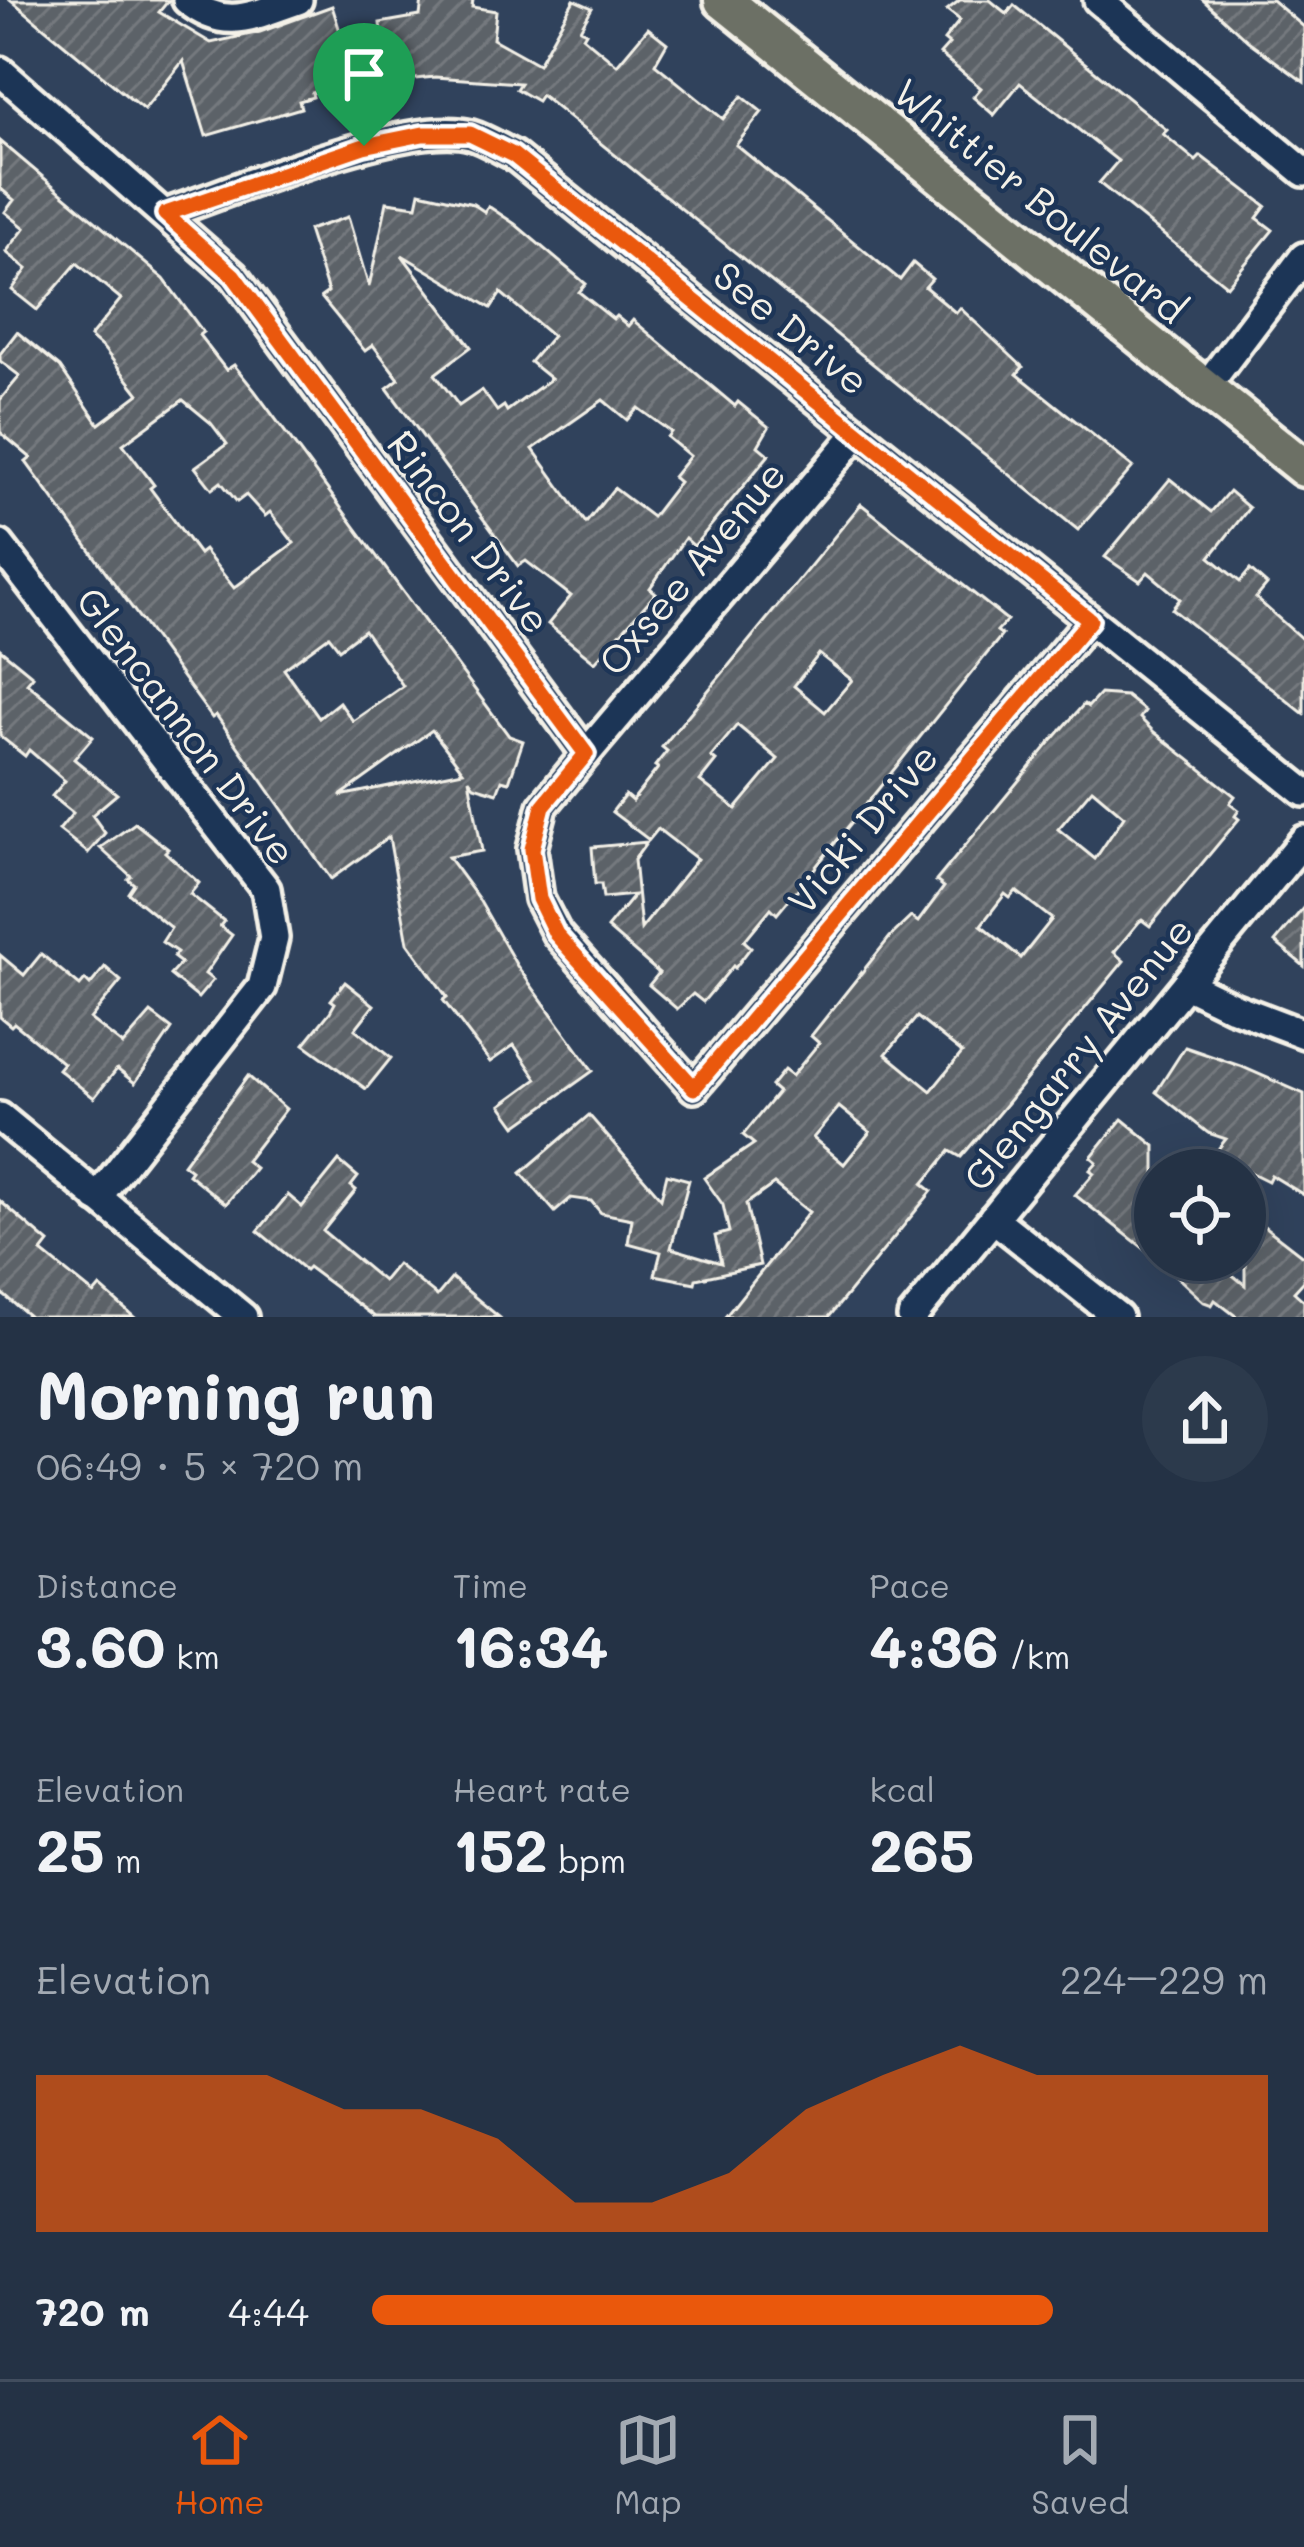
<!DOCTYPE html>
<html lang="en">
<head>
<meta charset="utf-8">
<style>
	body { margin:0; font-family:Mali,sans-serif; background:#2c3a4c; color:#f1f3f6; height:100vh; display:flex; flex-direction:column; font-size:45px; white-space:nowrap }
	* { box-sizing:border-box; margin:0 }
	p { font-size:39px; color:#a3aab3 }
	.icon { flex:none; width:66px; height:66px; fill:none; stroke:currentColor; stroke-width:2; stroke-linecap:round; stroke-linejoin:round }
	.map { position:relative; height:1317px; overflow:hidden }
	.sheet { display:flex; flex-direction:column; background:#243245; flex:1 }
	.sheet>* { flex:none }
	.tools { position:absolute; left:1134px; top:1149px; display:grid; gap:24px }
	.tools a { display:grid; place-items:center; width:132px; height:132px; border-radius:50%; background:#243245; box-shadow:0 12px 48px #0002,0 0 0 3px #414d5e; font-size:60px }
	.pin { position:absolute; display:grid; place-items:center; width:102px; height:102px; color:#fff; margin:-123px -51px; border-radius:50% 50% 50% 0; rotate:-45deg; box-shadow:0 0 12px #0007 }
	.pin .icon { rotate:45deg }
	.round { display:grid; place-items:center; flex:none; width:126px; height:126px; border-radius:63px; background:#2c3a4c }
	.overview { display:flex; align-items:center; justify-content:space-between; height:204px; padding:0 36px }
	h1 { font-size:66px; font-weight:700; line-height:90px }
	.metrics { display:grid; grid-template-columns:repeat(3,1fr); gap:18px; height:204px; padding:12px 36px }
	.metrics div { display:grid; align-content:center }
	.metrics b { font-size:60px; font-weight:700 }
	.metrics small { font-size:33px; font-weight:400 }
	.metrics p { font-size:33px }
	.chart { height:336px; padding:24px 36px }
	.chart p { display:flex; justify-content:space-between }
	.chart svg { width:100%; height:216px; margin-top:12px; fill:#ea580c; opacity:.7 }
	ul { padding:0 36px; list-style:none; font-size:39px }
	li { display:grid; grid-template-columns:192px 144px 1fr; align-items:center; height:90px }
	li i { height:30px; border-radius:15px; background:#ea580c }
	.tabs { display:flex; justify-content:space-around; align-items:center; height:168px; border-top:3px solid #414d5e; background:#243245; font-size:33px; color:#a3aab3 }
	.tabs a { display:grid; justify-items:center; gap:6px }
	.tabs .selected { color:#ea580c }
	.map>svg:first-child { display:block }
	.building { fill:url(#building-hatch); stroke:#f4f1e8; stroke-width:3; fill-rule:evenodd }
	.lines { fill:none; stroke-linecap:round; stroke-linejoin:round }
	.minor-casing { stroke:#f4f1e8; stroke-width:36 }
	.major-casing { stroke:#f4f1e8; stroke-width:45 }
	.minor { stroke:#1d3557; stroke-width:27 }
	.major { stroke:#6c7065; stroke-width:36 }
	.route-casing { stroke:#fff; stroke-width:24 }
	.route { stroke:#ea580c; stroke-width:15 }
	.labels { text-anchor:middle; stroke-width:9; stroke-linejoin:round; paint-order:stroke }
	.street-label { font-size:39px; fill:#f4f1e8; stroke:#1d3557 }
</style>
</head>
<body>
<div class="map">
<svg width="1304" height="1317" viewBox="0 0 1304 1317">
	<defs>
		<pattern id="building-hatch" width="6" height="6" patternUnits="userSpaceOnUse" patternTransform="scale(3)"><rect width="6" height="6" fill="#5c6268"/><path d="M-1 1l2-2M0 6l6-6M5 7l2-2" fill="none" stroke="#74797e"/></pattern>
	</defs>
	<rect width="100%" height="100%" fill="#30425c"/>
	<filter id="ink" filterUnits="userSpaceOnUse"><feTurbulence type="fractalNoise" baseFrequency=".00833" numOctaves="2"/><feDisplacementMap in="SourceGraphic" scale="24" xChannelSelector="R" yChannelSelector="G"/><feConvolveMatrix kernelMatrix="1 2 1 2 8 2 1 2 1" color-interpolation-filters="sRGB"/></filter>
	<g filter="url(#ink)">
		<g class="building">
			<path d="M11,0H169L159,12L211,43L260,32L332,6L344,44L381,33L380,23L420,16L422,0H473L472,7L496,11L493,39L538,64L574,0L592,8L580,29L586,32L583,37L617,65L648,28L667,43L655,64L723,119L742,96L762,112L736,145L900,280L913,263L932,279L925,287L956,313L960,308L1023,367L1017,374L1133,467L1078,530L541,95L537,101L516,89L520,83L435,77L384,82L357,91L353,79L312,93L313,97L299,101L301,108L206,136L183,61L144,110Z"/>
			<path d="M960,0H990L1007,14L1014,5L1167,130L1163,134L1196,161L1201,156L1266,206L1257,218L1273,230L1227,286L1099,183L1118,161L1020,83L994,115L973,97L981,88L940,54L949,44L944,40L960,20L947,10Z"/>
			<path d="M1203,0H1272L1304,27V82L1248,41Z"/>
			<path d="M0,141L164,279L203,332L199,335L226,370L234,365L255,391L509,736L523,741L509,782L502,780L497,793L474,786L469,779L482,851L448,857L478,898L517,966L593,1071L516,1126L501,1105L537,1079L514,1045L490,1062L443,1000L447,997L408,943L389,837L331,879L216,715L212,718L26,462L31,458L0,432V400L20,376L0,361V354L17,332L60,367L99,424L139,394L104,349L90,337L121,299L77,263L37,310L12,290L27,269L6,252L25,228L5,212L14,200L0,188ZM183,400L211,423L227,444L195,467L212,489L221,482L237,502L246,495L265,516L270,512L294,543L234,588L204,550L199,554L179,527L150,488L154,485L123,444ZM364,630L403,686L353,721L339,702L319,718L284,669L329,636L339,649ZM432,730L463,771L340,796Z"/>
			<path d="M420,192L473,204L485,212L488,206L515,224L586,284L579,292L613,319L616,316L628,326L633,320L735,406L738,402L769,427L758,446L769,455L694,546L685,538L650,588L656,593L595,662L548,624L571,596L526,561L518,566L387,388L399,379L373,345L365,351L321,297L328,292L308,230L348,217L369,287L387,202L417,206ZM402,255L491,308L501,293L552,336L530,362L551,379L507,411L504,406L497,411L482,390L459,406L435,374L471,347ZM603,400L627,420L638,408L671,432L667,437L690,456L673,477L679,482L652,517L614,488L586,523L533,449Z"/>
			<path d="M1170,479L1211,512L1229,491L1249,508L1210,557L1240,582L1250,570L1267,585L1256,598L1304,641V714L1172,609L1180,599L1148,572L1140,581L1105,557Z"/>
			<path d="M861,504L1007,620L997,631L1002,635L802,884L777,914L771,908L744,941L751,947L735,968L733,966L703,1002L693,994L677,1009L649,985L659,973L607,928L634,895L603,898L601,884H595L592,847L647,842L634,860L641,929L697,859L658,829L649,840L612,812L625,795L632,801L658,768L655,766L667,751L662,747ZM819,654L852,680L825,712L794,686ZM737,725L778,759L736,809L700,781L716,761L711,757Z"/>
			<path d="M0,649L33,676L27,683L93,737L74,759L117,794L92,815L105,833L88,853L59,830L73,813L52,796L65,781L29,750L25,756L0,736Z"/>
			<path d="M1100,694L1126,696L1145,711L1140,718L1154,732L1235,796L1230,803L1239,810L1235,816L1239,819L1150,926L1142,920L1139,922L1114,952L1124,961L997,1115L961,1157L950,1151L923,1184L932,1191L829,1317H725L809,1212L774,1184L746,1204L760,1265L696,1279L695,1283L655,1275L661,1252L628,1243L632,1219L601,1213L591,1201L571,1198L555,1212L521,1173L589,1115L661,1198L667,1174L689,1180L671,1248L721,1263L715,1236L729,1232L723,1205L704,1178L754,1144L743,1135L778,1092L771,1086L784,1070L792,1076L819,1043L811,1036L890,937L911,917L918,922L944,887L936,881L1049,744L1084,704L1088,707ZM1092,789L1124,816L1095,859L1058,829ZM1016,891L1052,919L1021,958L981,925L1005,894L1010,898ZM917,1017L962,1053L931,1091L886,1054ZM839,1107L870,1132L844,1164L813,1138Z"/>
			<path d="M135,823L168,849L165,852L199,883L190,894L224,921L220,926L232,935L205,974L213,980L198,998L170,975L181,963L173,957L177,952L162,942L171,928L128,893L134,884L128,879L131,876L100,848Z"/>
			<path d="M1304,907V966L1275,942Z"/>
			<path d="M41,954L80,986L85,980L90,985L105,967L121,981L90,1019L123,1045L151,1013L172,1029L135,1083L117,1069L94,1098L58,1069L63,1063L14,1023L11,1026L0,1017V955L24,975Z"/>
			<path d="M345,982L374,1005L355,1029L391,1058L366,1089L304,1044L330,1012L335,1003L331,1000Z"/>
			<path d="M1185,1047L1240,1066L1304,1094V1195L1271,1175L1268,1181L1214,1154L1226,1139L1208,1133L1156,1092Z"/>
			<path d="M248,1076L286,1109L246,1161L255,1168L226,1204L188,1174L191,1170L183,1164Z"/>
			<path d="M1122,1119L1155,1146V1257L1075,1195L1094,1173L1090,1170L1097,1162L1091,1157Z"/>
			<path d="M339,1161L358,1177L351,1186L356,1190L323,1231L383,1281L397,1264L437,1296L452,1278L499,1317H375L308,1267L305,1270L258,1231L288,1195L302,1207Z"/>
			<path d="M0,1201L49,1243L42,1252L94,1294L100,1287L134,1317H30L0,1292Z"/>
			<path d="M1260,1223L1304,1257V1281L1294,1292L1304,1301V1317H1237L1215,1300L1212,1305L1204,1302L1159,1260H1214L1245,1285V1241Z"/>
		</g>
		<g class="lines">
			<g class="minor-casing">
				<g id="minor">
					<path d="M187,0C226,33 255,14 298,0"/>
					<path d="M1098,0L1304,172"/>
					<path d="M0,71L233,275L586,754L543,806L532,849L539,899L557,934L694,1088L1090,620"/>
					<path d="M165,214C233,191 407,118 471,135C485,139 500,149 513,155L1304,792"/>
					<path d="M1205,388L1304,257"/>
					<path d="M0,545L266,889L274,938L262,987L97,1198"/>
					<path d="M586,754L858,433"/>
					<path d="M1186,984L1233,1007L1304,1034"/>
					<path d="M0,1117L243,1317"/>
					<path d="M993,1218L1118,1317"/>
					<path d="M912,1317L1304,840"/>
				</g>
			</g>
			<g class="major-casing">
				<path id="major" d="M723,0L1304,468"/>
			</g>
			<use href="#minor" class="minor"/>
			<use href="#major" class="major"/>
		</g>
	</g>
	<g class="lines" filter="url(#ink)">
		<g class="route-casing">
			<path id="route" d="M423,134H470L513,155L1090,620L694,1088L556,934L539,899L532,849L543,806L586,754L233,275L165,214L364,146Z"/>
		</g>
		<use href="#route" class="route"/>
	</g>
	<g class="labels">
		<g class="street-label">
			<text transform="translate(1040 201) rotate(39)" y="14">Whittier Boulevard</text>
			<text transform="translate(791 328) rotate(39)" y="14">See Drive</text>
			<text transform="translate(469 532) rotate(53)" y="14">Rincon Drive</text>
			<text transform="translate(692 568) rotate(-50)" y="14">Oxsee Avenue</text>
			<text transform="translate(186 726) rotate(53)" y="14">Glencannon Drive</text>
			<text transform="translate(863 829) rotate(-50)" y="14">Vicki Drive</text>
			<text transform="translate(1078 1054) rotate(-51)" y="14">Glengarry Avenue</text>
		</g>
	</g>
</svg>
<div class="tools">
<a><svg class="icon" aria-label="locate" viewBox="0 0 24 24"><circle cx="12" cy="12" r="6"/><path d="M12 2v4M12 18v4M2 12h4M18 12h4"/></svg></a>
</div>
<div class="pin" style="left:364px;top:146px;background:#1e9e55"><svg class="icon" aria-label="arrive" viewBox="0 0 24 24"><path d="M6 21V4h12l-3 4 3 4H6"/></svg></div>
</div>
<section class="sheet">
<div class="overview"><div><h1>Morning run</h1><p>06:49 · 5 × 720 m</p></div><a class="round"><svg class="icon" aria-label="share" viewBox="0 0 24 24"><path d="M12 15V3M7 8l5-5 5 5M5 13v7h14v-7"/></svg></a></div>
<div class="metrics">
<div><p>Distance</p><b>3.60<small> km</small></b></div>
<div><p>Time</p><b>16:34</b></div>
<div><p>Pace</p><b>4:36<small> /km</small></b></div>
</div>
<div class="metrics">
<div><p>Elevation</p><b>25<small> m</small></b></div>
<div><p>Heart rate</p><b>152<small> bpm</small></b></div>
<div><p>kcal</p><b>265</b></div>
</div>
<div class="chart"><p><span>Elevation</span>224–229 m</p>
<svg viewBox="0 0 160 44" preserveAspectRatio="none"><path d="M0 44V12L10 12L20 12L30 12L40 19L50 19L60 25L70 38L80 38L90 32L100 19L110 12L120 6L130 12L140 12L150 12L160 12V44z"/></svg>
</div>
<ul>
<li><b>720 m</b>4:44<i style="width:76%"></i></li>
</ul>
</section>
<nav class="tabs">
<a class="selected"><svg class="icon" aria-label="home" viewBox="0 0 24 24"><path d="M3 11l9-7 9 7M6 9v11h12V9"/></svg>Home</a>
<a><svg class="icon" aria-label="map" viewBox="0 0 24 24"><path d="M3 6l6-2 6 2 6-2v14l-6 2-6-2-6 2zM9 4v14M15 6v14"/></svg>Map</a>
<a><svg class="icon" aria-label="saved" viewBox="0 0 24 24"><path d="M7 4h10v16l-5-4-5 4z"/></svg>Saved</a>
</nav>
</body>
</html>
